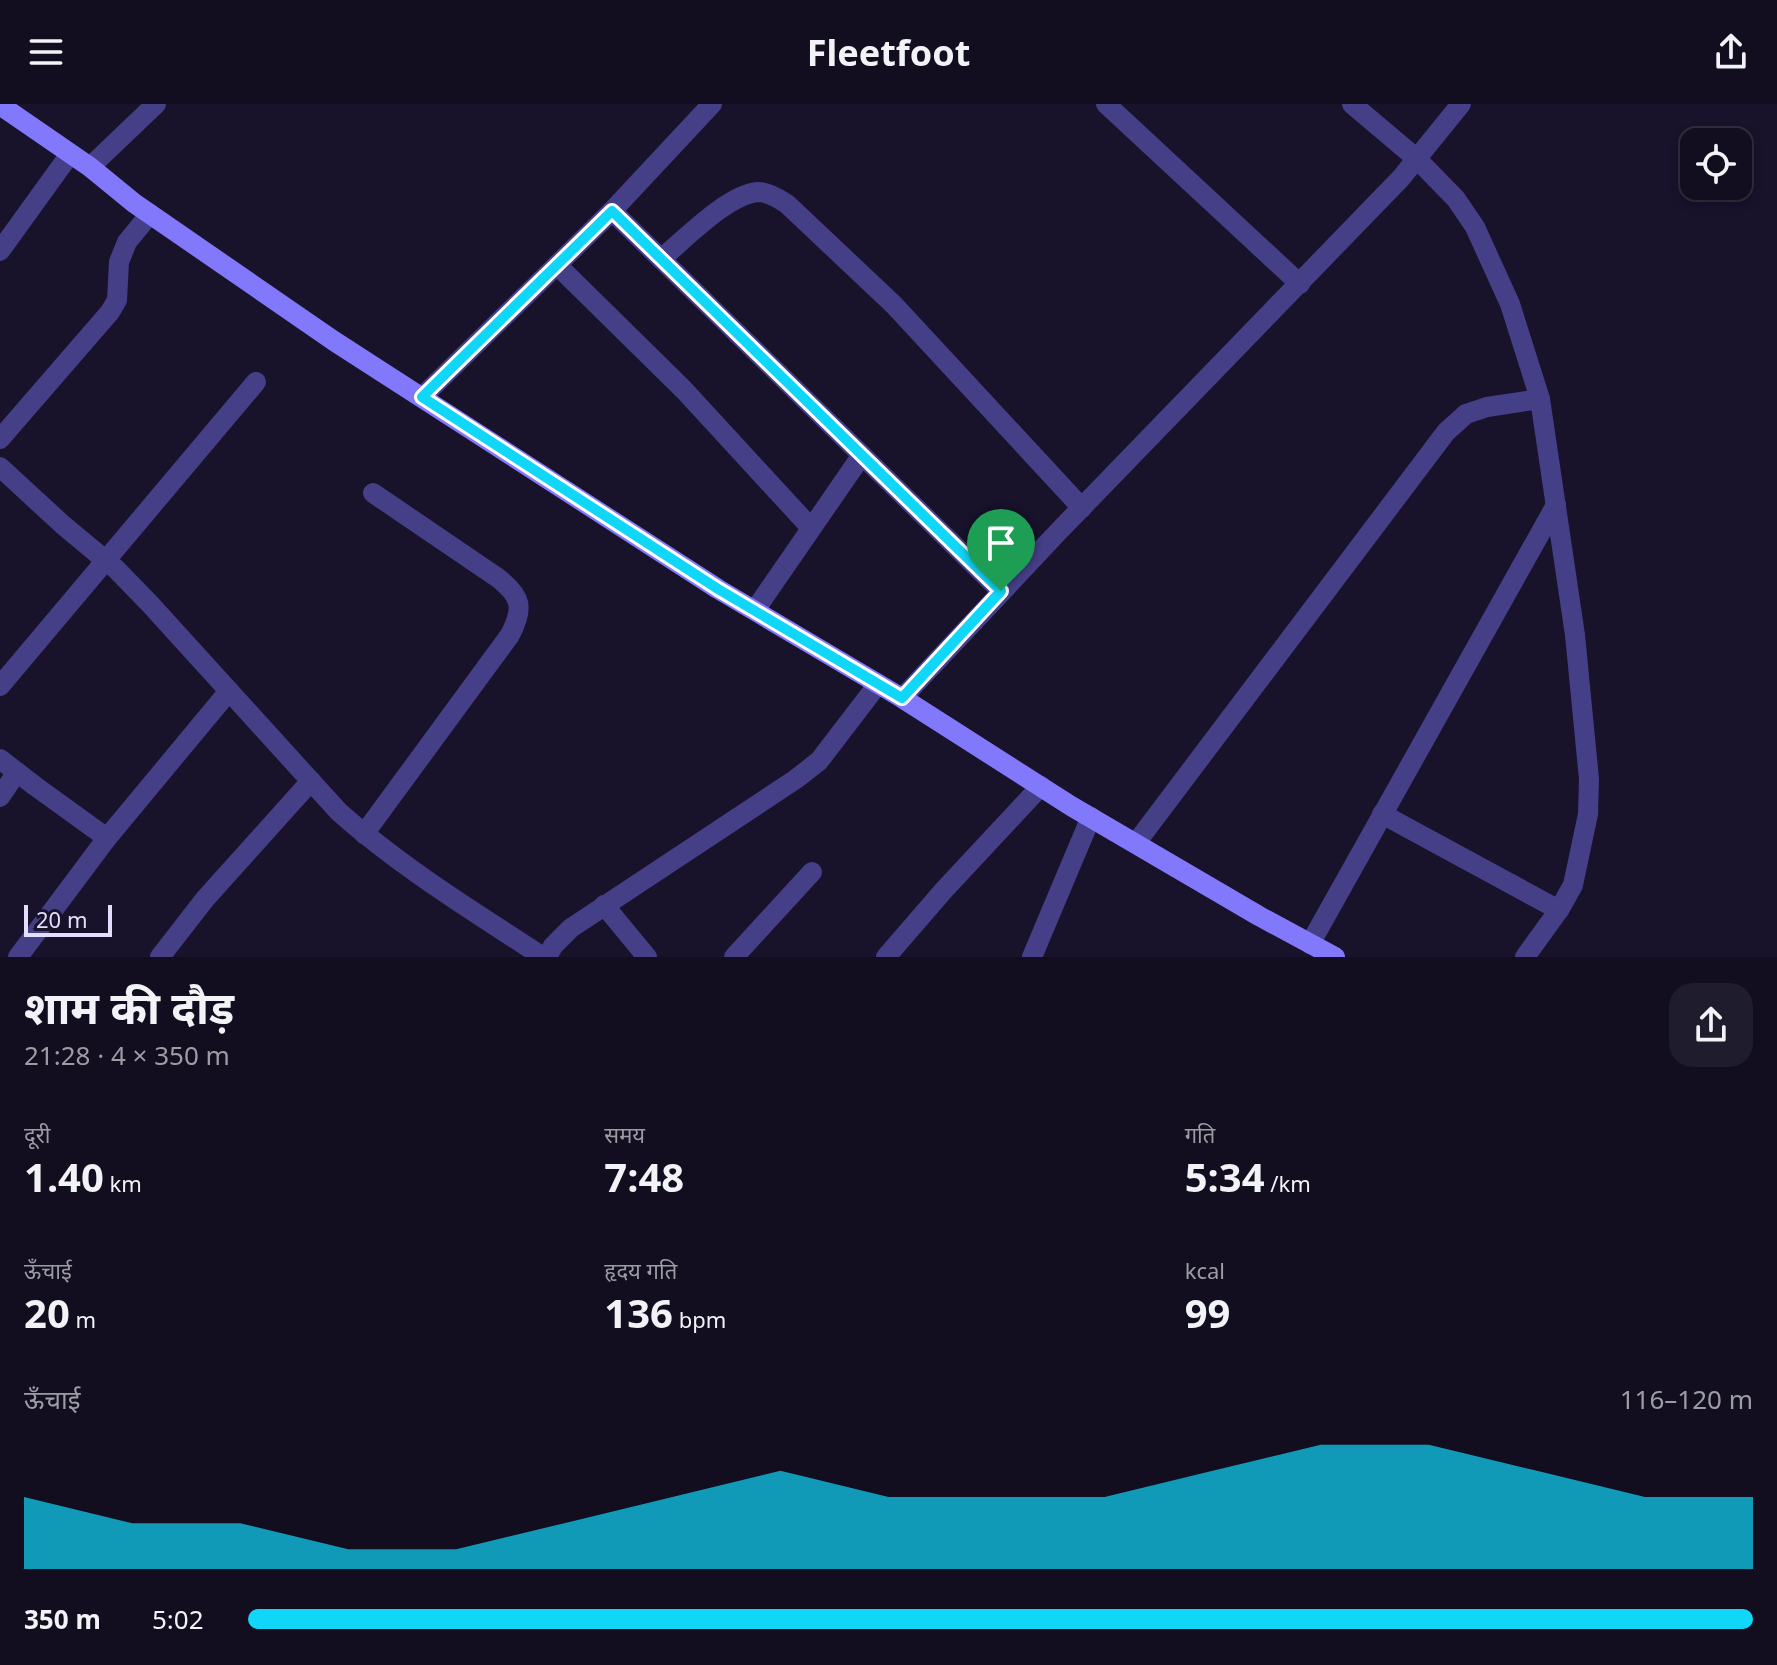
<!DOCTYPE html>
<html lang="hi">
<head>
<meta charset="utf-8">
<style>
	body { margin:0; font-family:"Noto Sans","Noto Sans Devanagari",sans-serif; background:#1f1c2d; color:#f1f3f6; height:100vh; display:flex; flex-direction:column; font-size:30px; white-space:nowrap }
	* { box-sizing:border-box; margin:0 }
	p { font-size:26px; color:#9c9ca5 }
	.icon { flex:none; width:44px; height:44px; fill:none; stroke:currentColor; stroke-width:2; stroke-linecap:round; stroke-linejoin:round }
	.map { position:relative; height:853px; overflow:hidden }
	.details { display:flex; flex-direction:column; background:#120e20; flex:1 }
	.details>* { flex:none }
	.fabs { position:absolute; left:1680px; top:24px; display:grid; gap:16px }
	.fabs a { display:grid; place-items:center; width:72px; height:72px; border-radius:16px; background:#120e20; box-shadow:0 4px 12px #0003,0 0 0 2px #312e3e; font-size:40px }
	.scale { position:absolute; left:24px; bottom:20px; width:88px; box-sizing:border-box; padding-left:8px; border:4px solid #e3ddfe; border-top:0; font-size:22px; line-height:28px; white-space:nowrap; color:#e3ddfe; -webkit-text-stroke:6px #18122b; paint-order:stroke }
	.pin { position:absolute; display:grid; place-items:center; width:68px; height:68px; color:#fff; margin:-82px -34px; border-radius:50% 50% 50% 0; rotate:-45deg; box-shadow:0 0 8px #0007 }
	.pin .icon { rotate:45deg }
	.round { display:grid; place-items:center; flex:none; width:84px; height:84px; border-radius:24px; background:#1f1c2d }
	.headline { display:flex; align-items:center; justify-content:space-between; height:136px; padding:0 24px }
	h1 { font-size:44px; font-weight:700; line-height:60px }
	.stats { display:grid; grid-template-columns:repeat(3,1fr); gap:12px; height:136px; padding:8px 24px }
	.stats div { display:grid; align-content:center }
	.stats b { font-size:40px; font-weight:700 }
	.stats small { font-size:22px; font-weight:400 }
	.stats p { font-size:22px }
	.chart { height:224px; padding:16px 24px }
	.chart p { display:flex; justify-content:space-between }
	.chart svg { width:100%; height:144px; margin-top:8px; fill:#10d6f7; opacity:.7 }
	ul { padding:0 24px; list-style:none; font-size:26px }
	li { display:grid; grid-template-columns:128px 96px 1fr; align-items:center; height:60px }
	li i { height:20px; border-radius:10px; background:#10d6f7 }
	header { display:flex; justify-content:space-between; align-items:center; height:104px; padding:0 24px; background:#120e20; font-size:36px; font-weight:700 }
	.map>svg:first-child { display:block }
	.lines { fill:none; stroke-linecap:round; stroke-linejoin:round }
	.street { stroke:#453f88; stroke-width:20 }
	.secondary { stroke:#8178fb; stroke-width:20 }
	.route-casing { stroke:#fff; stroke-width:16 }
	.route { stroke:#10d6f7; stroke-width:10 }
</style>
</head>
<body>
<header><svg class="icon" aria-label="menu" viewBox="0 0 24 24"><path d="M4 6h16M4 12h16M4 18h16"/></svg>Fleetfoot<svg class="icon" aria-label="share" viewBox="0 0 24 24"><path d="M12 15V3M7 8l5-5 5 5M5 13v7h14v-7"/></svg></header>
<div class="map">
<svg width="1777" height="853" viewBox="0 0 1777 853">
	<rect width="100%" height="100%" fill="#18122b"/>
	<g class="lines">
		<g class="street">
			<path d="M1106,0L1300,180"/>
			<path d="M1352,0L1417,55L1456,95L1475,123L1510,200L1540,295L1575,531L1589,675L1588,710L1573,781L1559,806L1525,853"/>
			<path d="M90,63L156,0"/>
			<path d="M612,107L1001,487"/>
			<path d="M0,147L70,50"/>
			<path d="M661,155C684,136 728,90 758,88C768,88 778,94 787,100L894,201L1082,404"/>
			<path d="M557,161L684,286L811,424"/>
			<path d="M422,293L612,107L712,0"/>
			<path d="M0,335L110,208L117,196L119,158L127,138L150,110"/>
			<path d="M0,363L63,421L116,465L150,500L339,708C402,764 473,807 543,853"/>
			<path d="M755,506L862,351"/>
			<path d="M0,582L256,278"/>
			<path d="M902,594L1058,428L1401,74L1461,0"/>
			<path d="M0,655L35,682L107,734"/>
			<path d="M0,693L17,668"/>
			<path d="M1382,710L1559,806"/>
			<path d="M364,730L510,531C524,504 522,493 498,474L373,389"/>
			<path d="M1136,739L1446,328L1466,310L1487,303L1540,295"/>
			<path d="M604,801L647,853"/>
			<path d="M1310,840L1556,401"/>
			<path d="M18,853L107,734L229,587"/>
			<path d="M160,853L205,795L311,677"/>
			<path d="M547,853L553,842L571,824L796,675L819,657L878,580"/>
			<path d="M734,853L812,768"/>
			<path d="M886,853L944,786L1041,682"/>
			<path d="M1032,853L1091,713"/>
		</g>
		<path class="secondary" d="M0,1L90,63L134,99L334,237L718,485L902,594L1071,702L1259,812L1335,853"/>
	</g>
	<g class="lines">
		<g class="route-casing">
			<path id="route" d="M612,107L1001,487L902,594L718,485L422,293Z"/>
		</g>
		<use href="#route" class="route"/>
	</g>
</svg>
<div class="fabs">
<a><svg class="icon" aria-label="locate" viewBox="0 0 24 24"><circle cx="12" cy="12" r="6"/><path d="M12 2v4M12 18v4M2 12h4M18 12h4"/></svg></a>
</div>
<div class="scale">20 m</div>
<div class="pin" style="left:1001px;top:487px;background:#1e9e55"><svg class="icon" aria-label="arrive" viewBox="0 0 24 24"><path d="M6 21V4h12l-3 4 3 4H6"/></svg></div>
</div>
<section class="details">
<div class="headline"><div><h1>शाम की दौड़</h1><p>21:28 · 4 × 350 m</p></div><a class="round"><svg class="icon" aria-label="share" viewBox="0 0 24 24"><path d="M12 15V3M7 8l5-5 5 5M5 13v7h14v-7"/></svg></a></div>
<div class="stats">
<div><p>दूरी</p><b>1.40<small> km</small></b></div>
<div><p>समय</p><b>7:48</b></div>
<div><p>गति</p><b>5:34<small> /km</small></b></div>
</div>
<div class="stats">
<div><p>ऊँचाई</p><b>20<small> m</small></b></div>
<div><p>हृदय गति</p><b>136<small> bpm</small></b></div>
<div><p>kcal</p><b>99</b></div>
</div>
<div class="chart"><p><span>ऊँचाई</span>116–120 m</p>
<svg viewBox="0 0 160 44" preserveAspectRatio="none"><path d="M0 44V22L10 30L20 30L30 38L40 38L50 30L60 22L70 14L80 22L90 22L100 22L110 14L120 6L130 6L140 14L150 22L160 22V44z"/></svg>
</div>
<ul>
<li><b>350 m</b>5:02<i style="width:100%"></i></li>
</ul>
</section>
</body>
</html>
